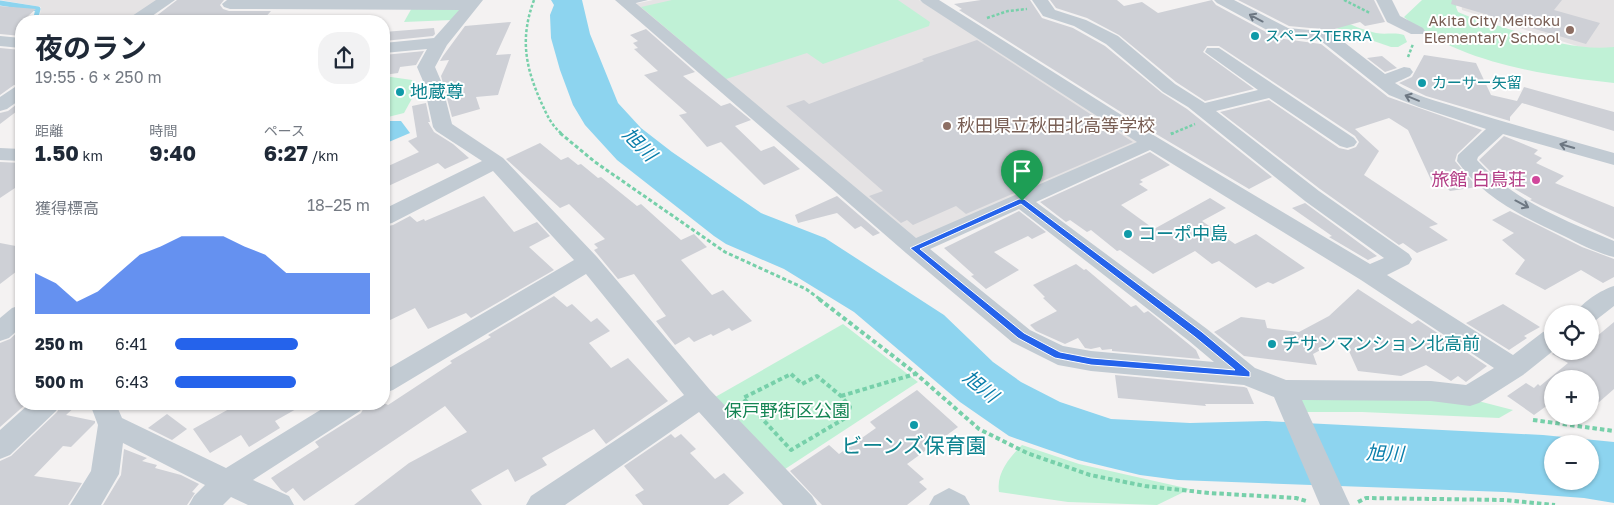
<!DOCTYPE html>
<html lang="ja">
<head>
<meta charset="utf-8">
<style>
	body { margin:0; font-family:"Golos Text","Noto Sans JP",sans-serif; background:#f2f2f3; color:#1f2937; height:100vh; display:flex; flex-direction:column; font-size:19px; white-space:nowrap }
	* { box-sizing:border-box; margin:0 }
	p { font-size:16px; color:#747a83 }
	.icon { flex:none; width:28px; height:28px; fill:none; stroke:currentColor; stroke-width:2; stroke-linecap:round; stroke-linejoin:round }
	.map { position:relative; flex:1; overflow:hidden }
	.details { position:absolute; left:15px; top:15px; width:375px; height:395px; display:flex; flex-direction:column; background:#fff; border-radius:20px; box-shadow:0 1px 4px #0004 }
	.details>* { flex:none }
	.tools { position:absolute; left:1544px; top:305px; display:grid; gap:10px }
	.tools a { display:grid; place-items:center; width:55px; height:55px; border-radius:50%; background:#fff; box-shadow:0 1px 4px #0004; font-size:25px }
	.pin { position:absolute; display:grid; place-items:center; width:42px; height:42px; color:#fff; margin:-51px -21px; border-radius:50% 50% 50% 0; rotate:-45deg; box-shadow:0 0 5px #0007 }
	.pin .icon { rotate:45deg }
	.round { display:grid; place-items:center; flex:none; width:52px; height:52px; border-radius:20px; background:#f2f2f3 }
	.head { display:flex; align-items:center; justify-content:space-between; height:85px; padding:0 20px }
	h1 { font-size:28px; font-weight:700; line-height:38px }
	.stats { display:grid; grid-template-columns:repeat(3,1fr); gap:8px; height:85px; padding:5px 20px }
	.stats div { display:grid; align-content:center }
	.stats b { font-size:21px; font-weight:700 }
	.stats small { font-size:14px; font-weight:400 }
	.stats p { font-size:14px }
	.chart { height:140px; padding:10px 20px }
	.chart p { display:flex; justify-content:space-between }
	.chart svg { width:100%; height:90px; margin-top:5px; fill:#2563eb; opacity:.7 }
	ul { padding:0 20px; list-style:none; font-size:16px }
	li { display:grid; grid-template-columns:80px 60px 1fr; align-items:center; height:38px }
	li i { height:12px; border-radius:6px; background:#2563eb }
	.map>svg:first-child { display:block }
	.education { fill:#e5e3e4 }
	.green { fill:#c0f1d6 }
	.water { fill:#8dd4ef; fill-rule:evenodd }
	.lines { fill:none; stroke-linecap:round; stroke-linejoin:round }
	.stream { stroke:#8dd4ef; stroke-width:5 }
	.building { fill:#ced0d6 }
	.path-far2 { stroke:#77d0aa; stroke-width:2.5; stroke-dasharray:3 2; stroke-linecap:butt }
	.path-far1 { stroke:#77d0aa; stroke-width:3; stroke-dasharray:4 2.5; stroke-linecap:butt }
	.path { stroke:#77d0aa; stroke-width:4; stroke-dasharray:4.5 3; stroke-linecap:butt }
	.service { fill:#c2cbd3; fill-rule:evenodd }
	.minor { fill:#c2cbd3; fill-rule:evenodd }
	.oneway { stroke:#6d7782 }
	.route { fill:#2563eb; stroke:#fff; fill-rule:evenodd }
	.education-dot { fill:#8d6e63; stroke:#fff; stroke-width:2 }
	.culture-dot { fill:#0f9aa8; stroke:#fff; stroke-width:2 }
	.hotel-dot { fill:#d1479c; stroke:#fff; stroke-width:2 }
	.labels { text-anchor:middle; stroke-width:4; stroke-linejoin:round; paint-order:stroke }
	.far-education-label { font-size:15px; fill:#785e54; stroke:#fff; text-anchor:end }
	.far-culture-label { font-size:15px; fill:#0d838f; stroke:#fff; text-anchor:start }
	.culture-label { font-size:18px; fill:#0d838f; stroke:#fff; text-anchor:start }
	.education-label { font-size:18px; fill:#785e54; stroke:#fff; text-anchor:start }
	.hotel-label { font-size:18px; fill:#b23c85; stroke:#fff; text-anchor:end }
	.park-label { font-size:18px; fill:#158554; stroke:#fff }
	.water-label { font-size:19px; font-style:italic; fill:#097eab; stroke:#fff }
	.near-culture-label { font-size:21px; fill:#0d838f; stroke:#fff }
</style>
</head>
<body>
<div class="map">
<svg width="1614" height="505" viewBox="0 0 1614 505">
	<rect width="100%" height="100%" fill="#f4f2f2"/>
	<g class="education">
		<path d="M0,0H161L128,21H39L41,7Z"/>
		<path d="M653,0H919L1139,142L917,242L634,4Z"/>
		<path d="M1461,0H1614V52L1590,50L1462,10Z"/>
	</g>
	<g class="green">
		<path d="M672,0H898L930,22L929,26L823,64L807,53L726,79L641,7Z"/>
		<path d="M1303,0C1326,11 1351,28 1376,33C1385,35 1394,32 1404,35L1407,42L1398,47H1391L1336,28Z"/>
		<path d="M1422,0H1458L1456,7L1458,12L1470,17C1516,30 1566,52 1614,47V83C1546,76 1456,62 1404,17Z"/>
		<path d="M413,6L461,8L452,20L404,22Z"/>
		<path d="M391,77L412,80L415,93L404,113L384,118V78Z"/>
		<path d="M843,324L918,382L779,473L710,400Z"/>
		<path d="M1430,395L1482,402L1513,410L1499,418L1362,412H1300L1291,396Z"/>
		<path d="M1022,445L1079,464L1190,489L1157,505L1068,502L999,492C996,473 1010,457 1022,445Z"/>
	</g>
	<g class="water">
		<path d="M551,0H582L590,34L618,103L641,128L672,152L761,213L825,238L944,315L993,362L1021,382L1060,402L1111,419L1190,423L1266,421L1543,435L1614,442V503L1584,498L1505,492L1178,480L1140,475L1078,460L1009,436L960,402L854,312L784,269L726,244L714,236L617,160L585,125L573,105L560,70L551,38L550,15L554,5ZM1552,444H1590V481H1552Z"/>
		<path d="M384,121H401L410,133L384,144Z"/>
	</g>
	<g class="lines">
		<path class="stream" d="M0,3L38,9L35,21"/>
	</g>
	<g class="building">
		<path d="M177,0H224L220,5L223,9L229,11H271L262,21L151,20Z"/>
		<path d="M981,0H1030L1042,18L1073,28L1105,46L1162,93L1187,109L1272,177L1249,189L1151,131L959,10L962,9L954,4Z"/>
		<path d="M1050,0H1117L1124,6L1142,2L1158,13L1212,0L1216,5L1277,38L1321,44L1388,97L1482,130L1457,154L1455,161L1477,187L1450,191L1446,187L1441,188L1431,180L1408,130L1389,118L1355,129L1379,151L1364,175L1438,224L1429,227L1448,240L1417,253L1403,243L1399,245L1320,189L1220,112L1269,100L1339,148L1348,150L1356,147L1359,142L1355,136L1219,46H1207L1203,52L1254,89L1205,101L1176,82L1119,35L1087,18L1056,8Z"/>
		<path d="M1238,0H1374L1385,22L1365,26L1360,22L1331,30L1289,26Z"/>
		<path d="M1452,0H1562L1554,10L1600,23L1586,44L1451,4Z"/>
		<path d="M0,6L36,9L28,16H33L25,21H21V36L0,34Z"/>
		<path d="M511,22L496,55L511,54L498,95L476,97L480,109L452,117L441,76L449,60L440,61L443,56L465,26Z"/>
		<path d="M434,28L435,34L433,36L384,41V32Z"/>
		<path d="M646,29L695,72L683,76L721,106L730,103L751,120L735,126L761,151L774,146L800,169L764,185L721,142L707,147L679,115L687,113L644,75L658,71L634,49L638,48L633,43L638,41L630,35Z"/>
		<path d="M977,40L1133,142L966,214L956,206L913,225L907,220L901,223L869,196L883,191L786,106L804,100L809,104L924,61L922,59Z"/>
		<path d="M0,48L21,50V84L14,85L0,95Z"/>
		<path d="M424,51L416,65L400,67L398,73L384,75V55Z"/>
		<path d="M1424,55L1476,63L1491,95L1517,101L1524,87L1614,112V131L1522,103L1510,117V121L1426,96L1399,83L1412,77Z"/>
		<path d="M1382,56L1397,68L1385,72L1367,58Z"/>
		<path d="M21,101V108L0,124V113L8,111Z"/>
		<path d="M426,103L430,122H428L434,132L453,144L469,158L445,169L438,163L384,188V168L419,152L408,141L417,137L412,106Z"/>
		<path d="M1504,136L1538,150L1534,154L1542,158L1536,163L1564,176L1555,183L1614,207V239L1542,206L1530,200L1532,199L1508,185L1492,173L1479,160Z"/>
		<path d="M540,143L561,160L568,157L578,165L581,164L598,178L601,177L637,206L641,204L681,240L694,234L707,247L681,260L712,295L723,290L752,321L732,331L729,328L713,336L711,334L694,342L689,337L675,345L656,321L666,316L634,274L618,279L594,250L598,248L594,244L605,239L569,204L560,208L506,159Z"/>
		<path d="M1150,152L1170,165L1140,180L1143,182L1139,184L1148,190L1121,205L1154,229L1210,198L1226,208L1202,221L1235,244L1256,234L1305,268L1273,284L1268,282L1256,288L1219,261L1212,264L1195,251L1153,274L1120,250L1117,251L1091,230L1087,232L1070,220L1066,222L1040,202Z"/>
		<path d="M0,162L21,163V184L0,198Z"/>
		<path d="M484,196L514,232L537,222L550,236L529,247L554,270L471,318L466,313L428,329L415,308L384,323V227L393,225L410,216L417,222L424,219L425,221Z"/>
		<path d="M837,196L880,233L873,236L861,226L855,229L837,213L798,223L795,215Z"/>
		<path d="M1305,203L1377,256L1368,260L1329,237L1332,236L1292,208Z"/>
		<path d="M1019,211L1046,232L1032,239L1028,236L994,252L1019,270L986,289L971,276L974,275L944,248Z"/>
		<path d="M1510,211L1582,247L1614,259V277L1603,283L1581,270L1545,290L1515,274L1525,260L1502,240L1514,233L1492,220Z"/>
		<path d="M0,243L21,247V268L0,284Z"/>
		<path d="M1076,264L1084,270L1086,269L1131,307L1136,305L1144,313L1148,311L1196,350L1200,359L1112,351V349L1102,350L1100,347L1091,349L1085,348L1078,338L1065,344L1036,331L1030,325L1057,311L1043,298L1045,297L1033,285Z"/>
		<path d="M1358,289L1412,324L1418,320L1487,366L1466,382L1458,376L1451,381L1426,365L1401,376L1358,371L1343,338L1313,354L1317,365L1244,356L1214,332L1241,317L1265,320L1267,328L1299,332L1329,316Z"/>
		<path d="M554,296L567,307L572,304L591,322L597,318L610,331L589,343L611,368L628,358L668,401L606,444L594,429L542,458L547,465L515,482L508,469L471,490L482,505H354L409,463L467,432L445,406L304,501L293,488L286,493L281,490L271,478L319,447L315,442L361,413L366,404H386L388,405L452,363L450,361L491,337L488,335Z"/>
		<path d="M1503,304L1540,327L1524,336L1527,338L1509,350L1466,323Z"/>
		<path d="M1614,322V389L1590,410V379H1552V402L1534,415L1507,396L1526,383L1534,388L1538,384L1540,386L1568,363L1552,354L1555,351H1590V342Z"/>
		<path d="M21,329V404H26L0,427V343L10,339Z"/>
		<path d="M1115,375L1244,387L1247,388L1254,404H1205L1206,406L1118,398Z"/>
		<path d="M917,390L958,427L907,464L924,479L919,482L927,489L907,505H822L790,471L829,445L839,454L876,428L870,422Z"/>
		<path d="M62,404H78L66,415L95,421V423L71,447L63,446L34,476L82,483L68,505H0V461L11,456L57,412Z"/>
		<path d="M238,404H305L275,421L280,428L249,447L241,435L210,453L193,429Z"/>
		<path d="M167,414L187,429L172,440L148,428Z"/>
		<path d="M671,434L675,438L681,434L696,449L690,453L715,479L724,473L744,493L728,505H643L635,495L644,490L624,466Z"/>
		<path d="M124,449L147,458L142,461L157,465L155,468L181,475L199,484L192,492L195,493L187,505H103L121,475Z"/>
	</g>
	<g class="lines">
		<g class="path-far2">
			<path d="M534,0C520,38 525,66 541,102C547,115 551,125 562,134"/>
			<path d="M1344,0L1370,13"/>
			<path d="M987,18L1008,11L1027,9"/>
			<path d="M1408,57L1413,44"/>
			<path d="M1171,134L1195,124"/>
		</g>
		<g class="path-far1">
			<path d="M560,133L595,162L725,252L806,289L821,300"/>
			<path d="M1171,134L1173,133"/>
		</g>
		<g class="path">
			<path d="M819,299L915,373L979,429L1027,453L1090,475L1145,486L1209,493L1296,498L1306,501"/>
			<path d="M791,374L802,384L817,376L841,396L850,407L847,417L791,450L743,398Z"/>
			<path d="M841,396L915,374"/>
			<path d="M1533,420L1614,431"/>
			<path d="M1358,502L1366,498L1505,500L1555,505"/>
		</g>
		<path class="service" d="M648,0L628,5L624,3L632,0Z"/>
		<g class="minor">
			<path d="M156,0H175L145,21H127L129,18Z"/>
			<path d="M227,0H483L447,45L435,67L441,81L452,124L503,158L597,257L710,390L812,496L817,505H783L699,412L565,505H526L531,496L684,395L586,274L393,390L384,393V371L574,260L493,171L392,223L384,225V209L482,161L436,131L433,127L423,81L417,67L427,49L384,53V43L434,38L459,10L230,9L224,7L222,4Z"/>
			<path d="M615,0H632L916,238L1137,142L923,3L920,0H939L1150,133L1370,264L1384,258L1305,201L1188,107L1163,92L1106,44L1074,26L1043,16L1032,0H1048L1055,10L1086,20L1118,36L1175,84L1205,103L1258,90L1205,52L1207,48H1219L1354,138L1357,142L1354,146L1347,148L1340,146L1269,98L1216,111L1319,191L1409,254L1412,259L1409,264L1387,275L1513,355L1543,332L1552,330L1553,351L1523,375L1479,403L1470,406L1431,401L1302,400L1350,505H1320L1274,397L1244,385L1091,371L1058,365L1012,342L906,253ZM1150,150L1361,280L1494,368L1466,385L1431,381L1286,380L1255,368L1207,329L1036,202ZM1019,209L1189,341L1214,362L1091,351L1063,346L1030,330L930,249Z"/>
			<path d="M1214,0H1234L1288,28L1331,32L1385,74L1404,67L1410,68L1413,72L1410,76L1395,83C1413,96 1438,101 1459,108C1510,124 1562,138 1614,153V165L1503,134L1478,157L1477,160C1512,200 1566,221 1614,241V257C1597,253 1580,244 1564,236C1525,218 1482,197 1457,161L1458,155L1486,129L1419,107L1389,95L1321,41L1278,36L1217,3Z"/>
			<path d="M1376,0H1392L1400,16L1423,28L1425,31L1423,34H1411L1387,22Z"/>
			<path d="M0,36L21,38V48L0,46Z"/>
			<path d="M21,86V99L7,109L0,111V97L15,87Z"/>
			<path d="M0,148L21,149V161L0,160Z"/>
			<path d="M1614,286V306L1596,320L1590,322V314H1575C1582,302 1601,290 1614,286Z"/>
			<path d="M21,305V327L9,338L0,341V318L12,308Z"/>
			<path d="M29,404H60L56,411L10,455L0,459V430Z"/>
			<path d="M90,404H116L122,418L226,468L330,404H364L360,411L253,480L289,496L294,505H248L231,497L223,505H189L194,496L205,485L123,443L119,474L101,505H70L91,471L98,425Z"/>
			<path d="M949,488L965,496L970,505H929L934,496Z"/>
		</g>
	</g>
	<defs><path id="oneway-shaft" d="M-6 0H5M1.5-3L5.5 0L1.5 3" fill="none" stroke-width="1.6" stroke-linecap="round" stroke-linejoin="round" transform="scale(1.25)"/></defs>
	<g class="oneway">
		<use href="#oneway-shaft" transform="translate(1256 18) rotate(-152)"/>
		<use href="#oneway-shaft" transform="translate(1412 98) rotate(-158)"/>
		<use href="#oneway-shaft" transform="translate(1567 146) rotate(-164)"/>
		<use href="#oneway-shaft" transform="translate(1522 204) rotate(28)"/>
	</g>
	<path class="route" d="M1019,199H1024L1202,332L1250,372V377L1091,365L1055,358L1018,338L910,248ZM1021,204L1195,337L1235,370L1091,358L1060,352L1024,333L920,249Z"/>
	<g class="education-dot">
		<circle cx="1570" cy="30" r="5"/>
		<circle cx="947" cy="126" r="5"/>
	</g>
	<g class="culture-dot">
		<circle cx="1255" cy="36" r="5"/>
		<circle cx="1422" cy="83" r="5"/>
		<circle cx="400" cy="92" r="5"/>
		<circle cx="1128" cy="234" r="5"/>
		<circle cx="1272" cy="344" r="5"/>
		<circle cx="914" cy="425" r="5"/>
	</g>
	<circle class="hotel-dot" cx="1536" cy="180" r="5"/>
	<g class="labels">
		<g class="far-education-label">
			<text x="1560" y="26">Akita City Meitoku<tspan x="1560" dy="17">Elementary School</tspan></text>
		</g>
		<g class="far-culture-label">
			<text x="1265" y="41">スペースTERRA</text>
			<text x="1432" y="88">カーサー矢留</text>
		</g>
		<g class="culture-label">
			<text x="410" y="98">地蔵尊</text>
			<text x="1138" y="240">コーポ中島</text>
			<text x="1282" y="350">チサンマンション北高前</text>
		</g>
		<g class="education-label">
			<text x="957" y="132">秋田県立秋田北高等学校</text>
		</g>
		<g class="hotel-label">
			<text x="1526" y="186">旅館 白鳥荘</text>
		</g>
		<g class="park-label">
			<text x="787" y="417">保戸野街区公園</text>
		</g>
		<g class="water-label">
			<text transform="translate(640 144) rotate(45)" y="7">旭川</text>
			<text transform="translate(981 386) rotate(39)" y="7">旭川</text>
			<text transform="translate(1385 453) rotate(2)" y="7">旭川</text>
		</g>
		<g class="near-culture-label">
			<text x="914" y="453">ビーンズ保育園</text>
		</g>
	</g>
</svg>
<div class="tools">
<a><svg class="icon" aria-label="locate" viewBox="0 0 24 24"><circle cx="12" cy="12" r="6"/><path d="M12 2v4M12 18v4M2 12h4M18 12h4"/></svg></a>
<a>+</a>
<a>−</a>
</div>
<div class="pin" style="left:1022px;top:201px;background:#1e9e55"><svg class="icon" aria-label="arrive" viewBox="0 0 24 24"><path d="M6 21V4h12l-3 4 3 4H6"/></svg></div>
<section class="details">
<div class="head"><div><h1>夜のラン</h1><p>19:55 · 6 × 250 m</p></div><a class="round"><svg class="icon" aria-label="share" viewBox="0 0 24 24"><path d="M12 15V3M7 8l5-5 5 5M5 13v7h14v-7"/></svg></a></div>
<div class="stats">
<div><p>距離</p><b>1.50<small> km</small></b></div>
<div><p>時間</p><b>9:40</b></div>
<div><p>ペース</p><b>6:27<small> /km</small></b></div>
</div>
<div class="chart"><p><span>獲得標高</span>18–25 m</p>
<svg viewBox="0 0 160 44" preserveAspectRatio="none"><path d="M0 44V24L10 29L20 38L30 33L40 24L50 15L60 11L70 6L80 6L90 6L100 11L110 15L120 24L130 24L140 24L150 24L160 24V44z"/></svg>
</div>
<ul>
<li><b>250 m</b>6:41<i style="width:63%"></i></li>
<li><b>500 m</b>6:43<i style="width:62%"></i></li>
</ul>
</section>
</div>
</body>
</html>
